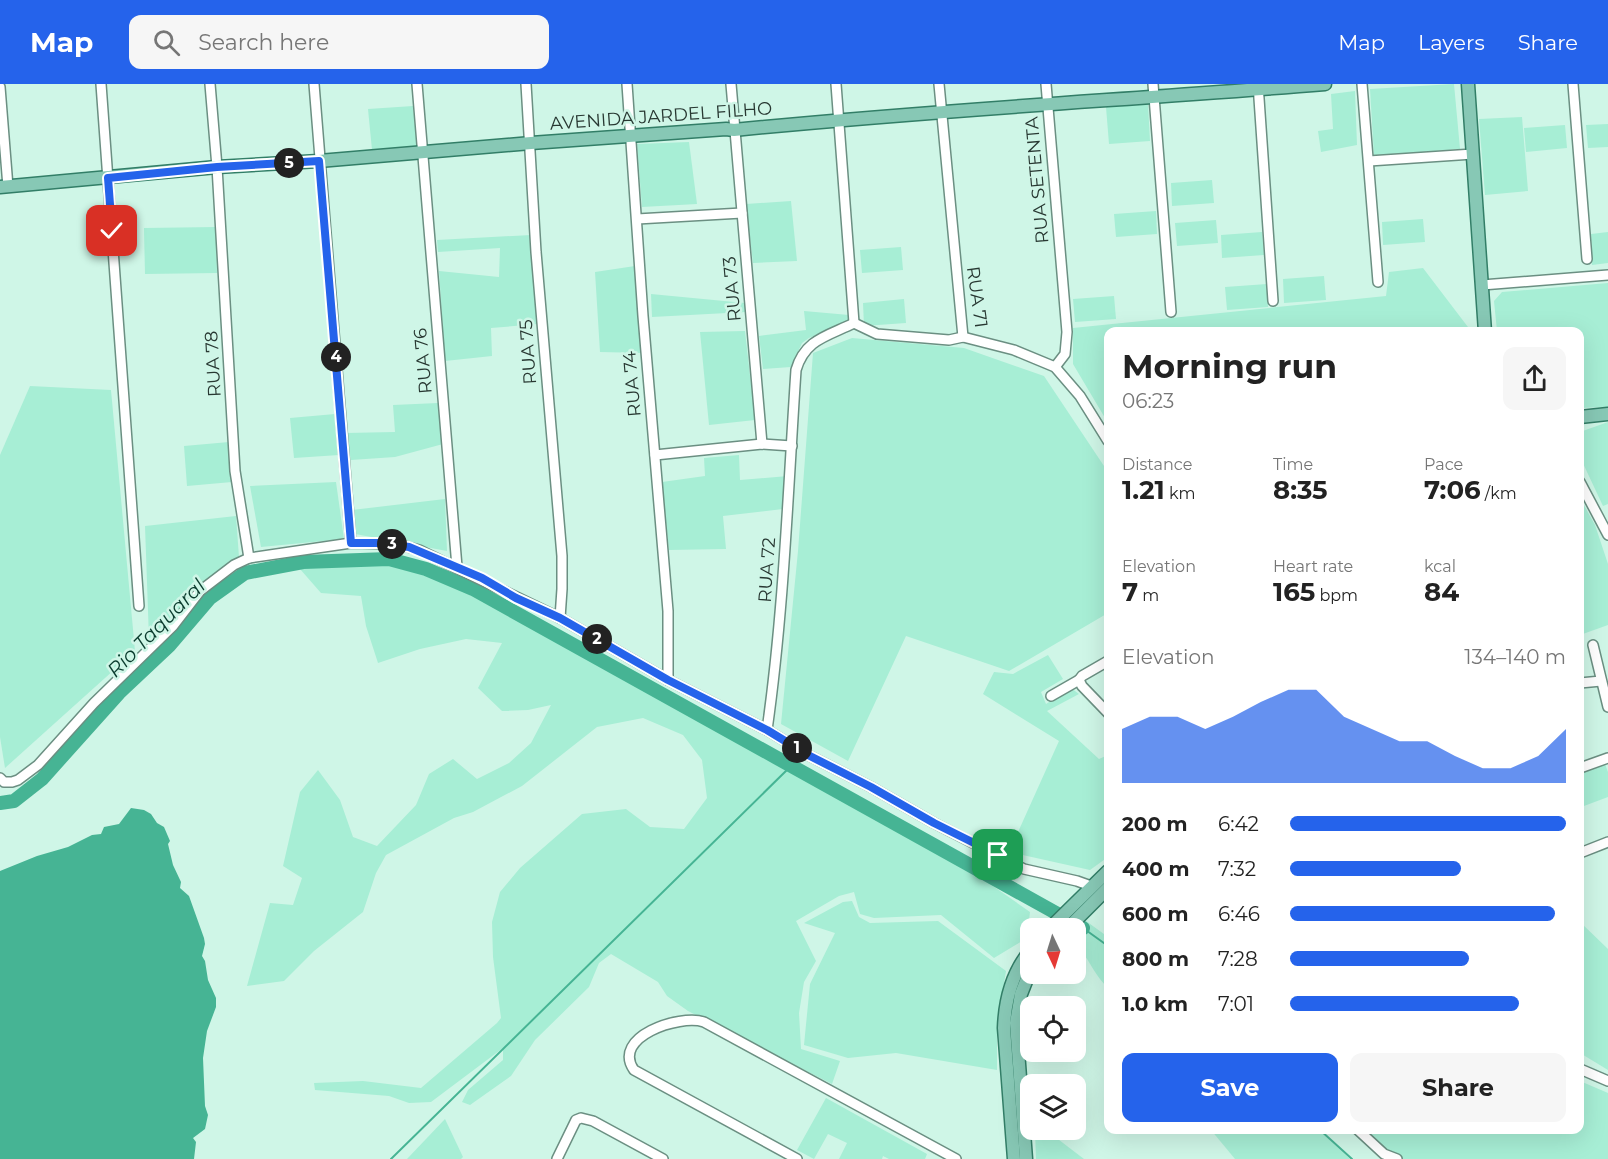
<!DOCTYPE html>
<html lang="en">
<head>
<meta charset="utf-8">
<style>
	body { margin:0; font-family:Montserrat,sans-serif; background:#f6f6f6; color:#222; height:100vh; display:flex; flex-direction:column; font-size:22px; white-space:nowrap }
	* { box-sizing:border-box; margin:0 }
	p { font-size:20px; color:#767676 }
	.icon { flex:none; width:33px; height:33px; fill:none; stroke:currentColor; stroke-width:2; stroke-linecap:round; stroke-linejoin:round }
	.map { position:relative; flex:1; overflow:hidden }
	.panel { position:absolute; left:1104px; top:243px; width:480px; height:807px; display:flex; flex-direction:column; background:#fff; border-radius:12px; box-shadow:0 6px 24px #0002 }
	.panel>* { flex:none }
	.needle { width:39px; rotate:176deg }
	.controls { position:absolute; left:1020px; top:834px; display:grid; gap:12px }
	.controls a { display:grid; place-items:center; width:66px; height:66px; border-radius:12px; background:#fff; box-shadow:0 6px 24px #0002; font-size:30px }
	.pin { position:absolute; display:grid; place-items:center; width:51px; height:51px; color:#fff; margin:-26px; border-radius:12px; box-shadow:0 3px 9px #0006 }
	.km { position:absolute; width:30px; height:30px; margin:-15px; border-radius:50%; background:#222; color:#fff; font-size:16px; line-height:30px; text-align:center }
	.round { display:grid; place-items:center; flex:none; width:63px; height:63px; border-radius:12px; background:#f6f6f6 }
	.head { display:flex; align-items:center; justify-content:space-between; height:102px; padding:0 18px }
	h1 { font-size:33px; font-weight:700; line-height:45px }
	.metrics { display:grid; grid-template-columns:repeat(3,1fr); gap:9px; height:102px; padding:6px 18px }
	.metrics div { display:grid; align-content:center }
	.metrics b { font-size:26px; font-weight:700 }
	.metrics small { font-size:16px; font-weight:400 }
	.metrics p { font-size:16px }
	.chart { height:168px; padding:12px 18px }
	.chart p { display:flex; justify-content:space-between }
	.chart svg { width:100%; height:108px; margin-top:6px; fill:#2563eb; opacity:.7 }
	.button { display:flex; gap:12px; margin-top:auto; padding:12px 18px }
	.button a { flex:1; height:69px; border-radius:12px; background:#2563eb; color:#fff; font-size:24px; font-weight:700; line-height:69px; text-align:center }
	.button a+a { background:#f6f6f6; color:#222 }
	ul { padding:0 18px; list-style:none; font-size:20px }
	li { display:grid; grid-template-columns:96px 72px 1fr; align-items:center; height:45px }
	li i { height:15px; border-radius:8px; background:#2563eb }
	header { display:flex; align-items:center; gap:36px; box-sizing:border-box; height:84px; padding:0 30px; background:#2563eb; color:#fff }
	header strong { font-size:28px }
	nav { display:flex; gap:33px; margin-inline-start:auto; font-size:21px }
	.search { width:420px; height:54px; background:#f6f6f6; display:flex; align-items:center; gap:15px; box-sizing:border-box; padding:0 21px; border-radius:12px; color:#767676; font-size:22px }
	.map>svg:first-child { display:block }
	.green { fill:#a7eed5 }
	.water { fill:#46b494 }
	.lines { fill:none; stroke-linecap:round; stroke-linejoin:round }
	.stream { stroke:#46b494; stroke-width:2 }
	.river { stroke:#46b494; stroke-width:14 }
	.minor-casing { stroke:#6b8f82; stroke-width:12 }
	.major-casing { stroke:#327e67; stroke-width:15 }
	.minor { stroke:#fff; stroke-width:9 }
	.major { stroke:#87c8b5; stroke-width:12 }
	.route-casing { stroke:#fff; stroke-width:12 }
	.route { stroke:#2563eb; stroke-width:8 }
	.labels { text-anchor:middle; stroke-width:5; stroke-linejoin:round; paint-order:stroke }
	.street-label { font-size:18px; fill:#283832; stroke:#cff6e7 }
	.water-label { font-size:20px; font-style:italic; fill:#0a3c2e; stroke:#cff6e7 }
</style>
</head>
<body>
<header>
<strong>Map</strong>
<div class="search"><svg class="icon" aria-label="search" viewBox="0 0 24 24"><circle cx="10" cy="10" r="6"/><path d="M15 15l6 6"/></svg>Search here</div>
<nav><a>Map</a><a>Layers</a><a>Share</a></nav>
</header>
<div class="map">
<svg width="1608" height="1075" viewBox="0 0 1608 1075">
	<rect width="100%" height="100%" fill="#cff6e7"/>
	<g class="green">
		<path d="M1454,0L1460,65L1374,72L1370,5Z"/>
		<path d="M1355,7L1357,61L1321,68L1318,47L1333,45L1331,10Z"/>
		<path d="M1148,20L1150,57L1109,60L1106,23Z"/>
		<path d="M413,22L417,62L372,66L368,25Z"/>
		<path d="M1522,33L1528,107L1485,111L1479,35Z"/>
		<path d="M1608,40V63L1588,64L1586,41Z"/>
		<path d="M1565,41L1567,64L1526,68L1524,44Z"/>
		<path d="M689,58L697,120L642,123L637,60Z"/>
		<path d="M1212,96L1214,119L1172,122L1171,99Z"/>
		<path d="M791,117L797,177L753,179L746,120Z"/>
		<path d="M1156,127L1157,150L1116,153L1114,130Z"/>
		<path d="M1423,135L1425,158L1383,161L1382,138Z"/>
		<path d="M1216,136L1218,159L1177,162L1175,139Z"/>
		<path d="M216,143L217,189L145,190L144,144Z"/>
		<path d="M1262,148L1264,171L1222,174L1221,151Z"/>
		<path d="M1608,148V179L1592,181L1591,150Z"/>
		<path d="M531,151L538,240L491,244L492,272L445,277L439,187L499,193L500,164L438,168L437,156Z"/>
		<path d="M901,163L903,186L862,189L860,166Z"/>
		<path d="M635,182L643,269L600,268L595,188Z"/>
		<path d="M1423,184L1471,247L1108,248V339L1073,280V244L1386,212L1389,188Z"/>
		<path d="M1324,192L1326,216L1284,219L1283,195Z"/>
		<path d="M1608,199V323L1580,324V248L1497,247L1494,217L1502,208Z"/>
		<path d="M1267,200L1268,223L1227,226L1225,203Z"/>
		<path d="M651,210L745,219L746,228L652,233Z"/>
		<path d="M1114,212L1116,235L1075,238L1073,215Z"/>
		<path d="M904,215L906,239L864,242L863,219Z"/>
		<path d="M804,227L849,231V236L809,254L802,259L791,283L763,285L759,252L806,246Z"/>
		<path d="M745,247L755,336L709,341L700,248Z"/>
		<path d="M852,254L964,264L1044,292L1108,388V529L1009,587L906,552L848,677L781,640L798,467L813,269Z"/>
		<path d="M30,302L111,306L135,567L5,684L0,653V371Z"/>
		<path d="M438,319L443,360L395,373L351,376L345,349L395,348L393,321Z"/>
		<path d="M335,330L339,371L294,374L290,334Z"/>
		<path d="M1608,338V420L1603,422L1580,373V348Z"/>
		<path d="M229,358L232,398L187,402L184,362Z"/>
		<path d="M739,371L740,396L788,392L783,425L723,432L726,465L669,466L662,398L705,392L704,374Z"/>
		<path d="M336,398L344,455L261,463L250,402Z"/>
		<path d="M1580,414L1595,441L1608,480V541L1580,551Z"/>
		<path d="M445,415L447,467L355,450L352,426Z"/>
		<path d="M236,432L239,473L149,555L145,442Z"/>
		<path d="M388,479L427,487L813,692L884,739L960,779L1030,828L1027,854L994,874L941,831L874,834L860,830L854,808L839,812L796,837L816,877L804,898L799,929L801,965L840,977L832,1000L688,927L667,912L658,898L611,870L599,879L589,903L535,956L511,992L470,1021L462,1018L468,1006L503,976V964L431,1018L409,1019L389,1012L315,1006L314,999L363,997L421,1004L497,939L501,934L493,873L492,838L500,808L520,784L582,730L626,725L650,743L684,745L707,714L702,676L683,651L643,634L597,643L522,702L473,728L454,734L386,771L376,789L363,828L314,867L284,897L247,902L270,819L293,821L302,794L283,782L300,708L318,686L340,716L353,753L377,762L416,721L429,690L453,675L477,695L509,679L531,659L551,621L528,626L502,627L478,604L502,559L466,555L420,565L378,579L366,542L361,512L321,509L300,485L332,481Z"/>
		<path d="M1048,571L1063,595L1041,608L1046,620L1071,604L1079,610L1047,627L1099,675L1108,671V773L1090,786L1009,768L1059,657L983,610L994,588L1013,590Z"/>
		<path d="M1605,680L1608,688V713L1584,722L1580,710V690Z"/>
		<path d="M852,817L859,833L870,839L938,837L1006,887L997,943V986L896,969L848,974L804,961L810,900L835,849L804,839L843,818Z"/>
		<path d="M1086,837L1108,853V914L1105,910V901C1092,887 1090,875 1076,862V848Z"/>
		<path d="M1580,838L1608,865V986L1580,969Z"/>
		<path d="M1580,997L1608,1009V1075H1392L1356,1046H1580Z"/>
		<path d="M826,1014L927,1070L925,1075H889L883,1072L882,1075H839L847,1059L828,1050L814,1075L797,1066Z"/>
		<path d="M445,1035L463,1073L461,1075H407Z"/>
		<path d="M1035,1046H1046L1084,1075H1036Z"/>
		<path d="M1211,1046H1319L1350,1075H1235Z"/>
	</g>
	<path class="water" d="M131,724L144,726L151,730L157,739L164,743L170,757L168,760L173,781L181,798L180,804L189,812L204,854L205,860L202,872L205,877L208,896L216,914V923L207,947L203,974L205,1022L208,1031L205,1045L193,1054L196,1058L194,1075H0V787L37,772L68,763L92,751L101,750L104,743L119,740Z"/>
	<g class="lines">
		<g class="stream">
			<path d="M1083,844L1108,862"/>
			<path d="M1320,1046L1352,1075"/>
			<path d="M391,1075L791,682"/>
		</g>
		<path class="river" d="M0,719L14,717L42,695L119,609L169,562L210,514L245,489L303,478L389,475L426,485L473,505L1083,844"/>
		<g class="minor-casing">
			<g id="minor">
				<path d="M101,0L139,522"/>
				<path d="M210,0L217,83L235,387L249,474"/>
				<path d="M314,0L351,459"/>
				<path d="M417,0L457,483"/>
				<path d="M526,0L536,168L562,472V505L560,534"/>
				<path d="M627,0L643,232L668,527V596"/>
				<path d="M731,0L762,360"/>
				<path d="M836,0L854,239"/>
				<path d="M939,0L963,253"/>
				<path d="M1046,0L1067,248L1065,270L1055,283"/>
				<path d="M1153,0L1171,228"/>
				<path d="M1258,0L1273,217"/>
				<path d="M1362,0L1378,198"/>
				<path d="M1573,0L1587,175"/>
				<path d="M0,3L8,103"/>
				<path d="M1369,77L1473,70"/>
				<path d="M637,135L742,129"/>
				<path d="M1482,201L1608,191"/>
				<path d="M854,239L877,250L949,256L963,253L1014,266L1055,283L1080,312L1108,357"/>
				<path d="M655,371L762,360L792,362"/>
				<path d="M1580,398L1608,451"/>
				<path d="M1593,561L1608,623"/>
				<path d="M1108,577L1082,592L1079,596L1082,602L1108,629"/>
				<path d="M1580,599L1601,597"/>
				<path d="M1051,612L1079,596"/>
				<path d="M767,646C784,526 788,406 796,286C805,255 828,252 854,239"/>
				<path d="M1580,684L1608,674"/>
				<path d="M0,694L4,698H12L18,696L38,681L94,619L173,542L200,507L234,481L249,474L351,459L397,460L419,466L560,534L668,596L767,646L808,671L871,703L934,739L1024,785L1077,797L1091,802"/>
				<path d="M1580,769L1608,758"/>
				<path d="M1580,985L1608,997"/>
				<path d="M1358,1046L1384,1070L1397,1075"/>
				<path d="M557,1075L576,1036L581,1034L593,1037L663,1075"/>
				<path d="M797,1075L634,986C611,953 679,930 704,938L956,1075"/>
			</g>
		</g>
		<g class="major-casing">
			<g id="major">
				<path d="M1468,0L1485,248"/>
				<path d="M0,103L217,83L319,77L531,59L726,45L734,46C931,26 1128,16 1325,0"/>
				<path d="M1580,333L1608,330"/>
				<path d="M1050,844L1108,787"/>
				<path d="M1068,844L1108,804"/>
				<path d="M1014,1075L1004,944C1005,916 1012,889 1030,867"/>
				<path d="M1026,1075L1016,939L1021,910L1030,887"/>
			</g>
		</g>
		<use href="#minor" class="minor"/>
		<use href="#major" class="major"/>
	</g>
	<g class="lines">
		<g class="route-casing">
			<path id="route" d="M112,147L108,94L217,83L319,77L351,459H380L409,463L482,494L516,514L560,534L668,596L767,646L808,671L871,703L934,739L998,771"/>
		</g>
		<use href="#route" class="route"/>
	</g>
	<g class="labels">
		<g class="street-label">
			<text transform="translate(661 32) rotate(-4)" y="6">AVENIDA JARDEL FILHO</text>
			<text transform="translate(1037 96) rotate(-95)" y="6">RUA SETENTA</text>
			<text transform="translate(732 205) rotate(-95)" y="6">RUA 73</text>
			<text transform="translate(977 213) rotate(82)" y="6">RUA 71</text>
			<text transform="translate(528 268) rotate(-94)" y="6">RUA 75</text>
			<text transform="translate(423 277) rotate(-95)" y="6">RUA 76</text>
			<text transform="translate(213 280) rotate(-93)" y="6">RUA 78</text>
			<text transform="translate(632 300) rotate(-95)" y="6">RUA 74</text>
			<text transform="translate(767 486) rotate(-86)" y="6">RUA 72</text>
		</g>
		<g class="water-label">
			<text transform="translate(156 544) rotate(-45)" y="7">Rio Taquaral</text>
		</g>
	</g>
</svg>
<div class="controls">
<a><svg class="needle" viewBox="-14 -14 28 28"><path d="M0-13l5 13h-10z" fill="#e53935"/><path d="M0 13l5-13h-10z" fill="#767676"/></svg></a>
<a><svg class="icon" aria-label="locate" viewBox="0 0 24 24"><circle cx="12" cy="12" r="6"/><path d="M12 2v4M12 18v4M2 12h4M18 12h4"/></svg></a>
<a><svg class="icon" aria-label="layers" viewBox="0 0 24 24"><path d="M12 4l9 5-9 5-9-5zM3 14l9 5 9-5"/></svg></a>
</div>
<div class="pin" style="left:998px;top:771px;background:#1e9e55"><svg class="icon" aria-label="arrive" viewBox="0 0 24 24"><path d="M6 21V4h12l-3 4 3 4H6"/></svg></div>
<div class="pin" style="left:112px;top:147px;background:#d93025"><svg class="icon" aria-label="check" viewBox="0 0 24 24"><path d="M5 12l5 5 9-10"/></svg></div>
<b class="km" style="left:797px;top:664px">1</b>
<b class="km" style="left:597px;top:555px">2</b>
<b class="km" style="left:392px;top:460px">3</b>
<b class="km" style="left:336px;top:273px">4</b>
<b class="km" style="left:289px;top:79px">5</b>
<section class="panel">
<div class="head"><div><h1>Morning run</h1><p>06:23</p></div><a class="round"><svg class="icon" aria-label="share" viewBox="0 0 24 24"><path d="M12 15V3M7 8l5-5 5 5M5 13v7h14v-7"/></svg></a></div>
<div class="metrics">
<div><p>Distance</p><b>1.21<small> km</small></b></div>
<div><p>Time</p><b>8:35</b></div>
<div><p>Pace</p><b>7:06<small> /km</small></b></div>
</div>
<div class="metrics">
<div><p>Elevation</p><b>7<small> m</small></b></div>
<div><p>Heart rate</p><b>165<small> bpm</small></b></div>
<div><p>kcal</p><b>84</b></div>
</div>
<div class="chart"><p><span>Elevation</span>134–140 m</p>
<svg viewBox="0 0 160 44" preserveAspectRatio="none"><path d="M0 44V22L10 17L20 17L30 22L40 17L50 11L60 6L70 6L80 17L90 22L100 27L110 27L120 33L130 38L140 38L150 33L160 22V44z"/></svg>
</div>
<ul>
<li><b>200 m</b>6:42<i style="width:100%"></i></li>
<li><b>400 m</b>7:32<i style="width:62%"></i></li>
<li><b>600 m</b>6:46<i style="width:96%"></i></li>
<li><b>800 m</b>7:28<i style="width:65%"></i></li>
<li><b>1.0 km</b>7:01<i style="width:83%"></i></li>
</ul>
<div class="button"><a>Save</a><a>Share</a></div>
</section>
</div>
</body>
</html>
